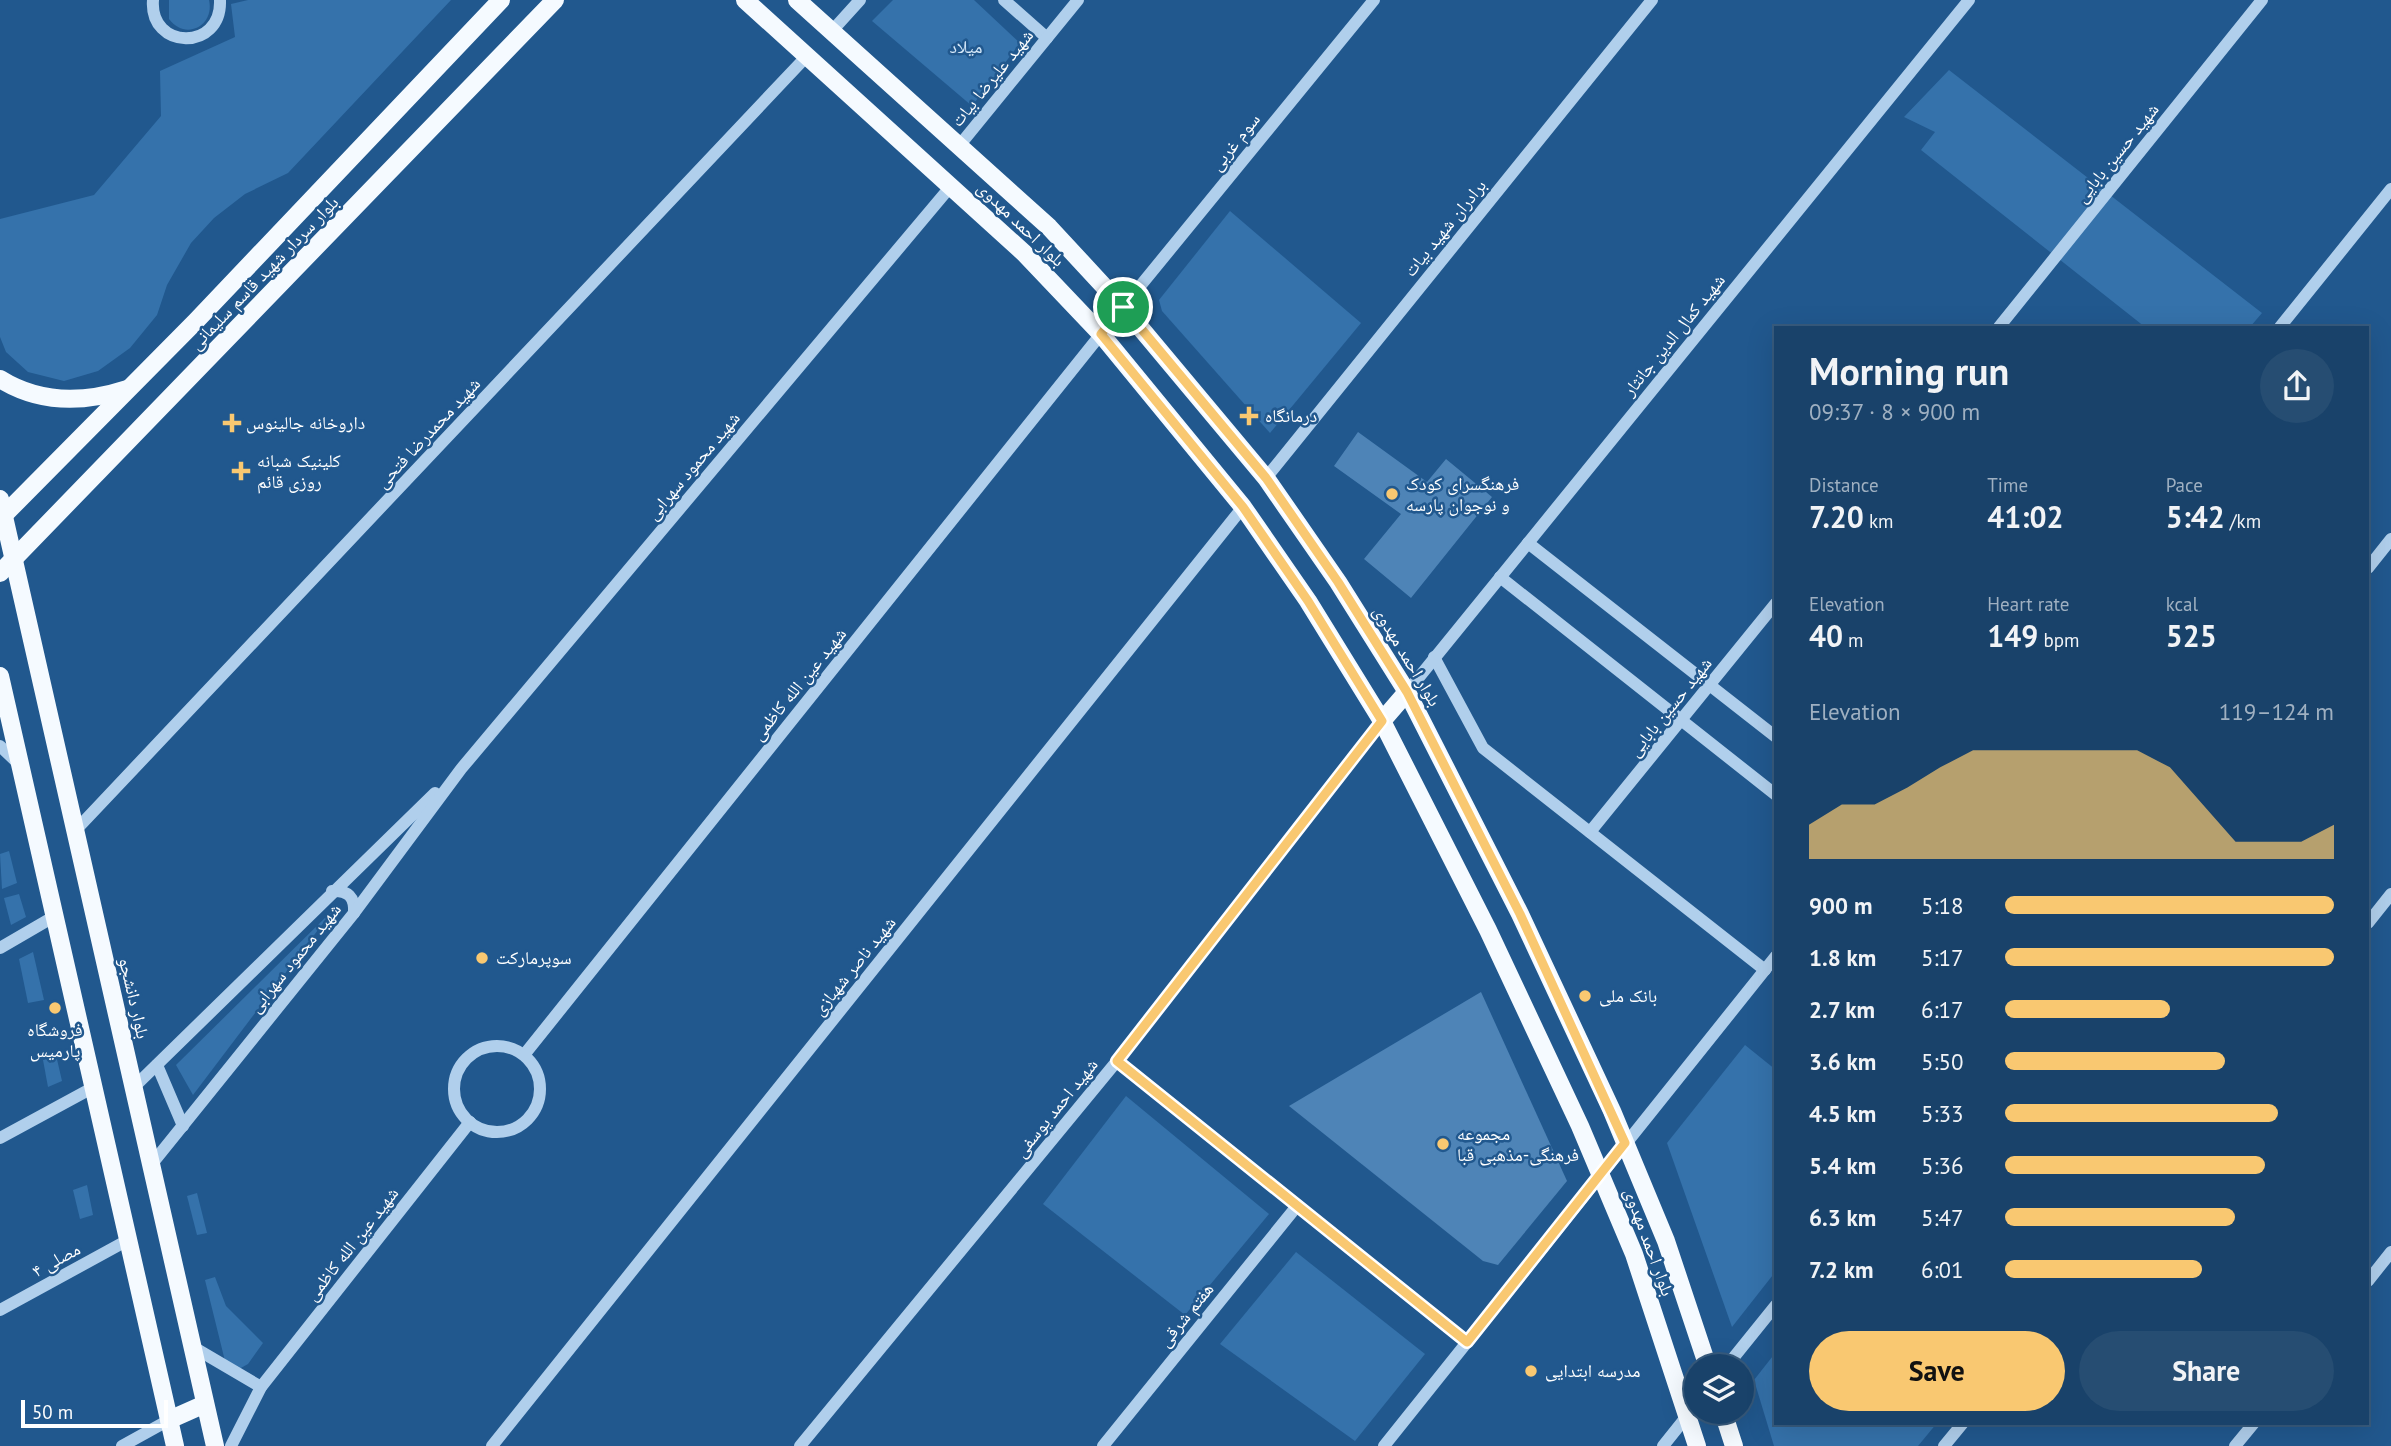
<!DOCTYPE html>
<html lang="en">
<head>
<meta charset="utf-8">
<style>
	body { margin:0; font-family:"PT Sans","Noto Naskh Arabic",sans-serif; background:#264d72; color:#f1f3f6; height:100vh; display:flex; flex-direction:column; font-size:26px; white-space:nowrap }
	* { box-sizing:border-box; margin:0 }
	p { font-size:23px; color:#9fb0c1 }
	.icon { flex:none; width:38px; height:38px; fill:none; stroke:currentColor; stroke-width:2; stroke-linecap:round; stroke-linejoin:round }
	.map { position:relative; flex:1; overflow:hidden }
	.details { position:absolute; left:1774px; top:326px; width:595px; height:1099px; display:flex; flex-direction:column; background:#19426a; border-radius:0px; box-shadow:0 7px 28px #0002,0 0 0 2px #375b7e }
	.details>* { flex:none }
	.controls { position:absolute; left:1684px; top:1354px; display:grid; gap:14px }
	.controls a { display:grid; place-items:center; width:70px; height:70px; border-radius:50%; background:#19426a; box-shadow:0 7px 28px #0002,0 0 0 2px #375b7e; font-size:35px }
	.scale { position:absolute; left:21px; bottom:18px; width:147px; box-sizing:border-box; padding-left:7px; border:4px solid #fff; border-top:0; font-size:19px; line-height:24px; white-space:nowrap; color:#fff; -webkit-text-stroke:5px #21588e; paint-order:stroke }
	.pin { position:absolute; display:grid; place-items:center; width:60px; height:60px; color:#fff; margin:-30px; border:4px solid #fff; border-radius:50%; box-shadow:0 2px 7px #0007 }
	.round { display:grid; place-items:center; flex:none; width:74px; height:74px; border-radius:37px; background:#264d72 }
	.summary { display:flex; align-items:center; justify-content:space-between; height:119px; padding:0 35px }
	h1 { font-size:38px; font-weight:700; line-height:52px }
	.metrics { display:grid; grid-template-columns:repeat(3,1fr); gap:10px; height:119px; padding:7px 35px }
	.metrics div { display:grid; align-content:center }
	.metrics b { font-size:30px; font-weight:700 }
	.metrics small { font-size:19px; font-weight:400 }
	.metrics p { font-size:19px }
	.chart { height:196px; padding:14px 35px }
	.chart p { display:flex; justify-content:space-between }
	.chart svg { width:100%; height:126px; margin-top:7px; fill:#f9c871; opacity:.7 }
	.cta { display:flex; gap:14px; margin-top:auto; padding:14px 35px }
	.cta a { flex:1; height:80px; border-radius:42px; background:#f9c871; color:#111; font-size:28px; font-weight:700; line-height:80px; text-align:center }
	.cta a+a { background:#264d72; color:#f1f3f6 }
	ul { padding:0 35px; list-style:none; font-size:23px }
	li { display:grid; grid-template-columns:112px 84px 1fr; align-items:center; height:52px }
	li i { height:18px; border-radius:9px; background:#f9c871 }
	.map>svg:first-child { display:block }
	.green { fill:#3572ab }
	.building { fill:#4e84b7 }
	.lines { fill:none; stroke-linecap:round; stroke-linejoin:round }
	.minor { stroke:#b0cfec; stroke-width:12 }
	.major { stroke:#f5faff; stroke-width:18 }
	.route-casing { stroke:#fff; stroke-width:14 }
	.route { stroke:#f9c871; stroke-width:9 }
	.poi-dot { fill:#f9c871; stroke:#21588e; stroke-width:2.5 }
	.labels { text-anchor:middle; stroke-width:5; stroke-linejoin:round; paint-order:stroke }
	.park-label { font-size:18px; fill:#d5e8f9; stroke:#21588e }
	.street-label { font-size:18px; fill:#fff; stroke:#21588e }
	.poi-label { font-size:18px; fill:#fff; stroke:#21588e; text-anchor:start }
</style>
</head>
<body>
<div class="map">
<svg width="2391" height="1446" viewBox="0 0 2391 1446">
	<rect width="100%" height="100%" fill="#21588e"/>
	<g class="green">
		<path d="M169,0H209C215,26 185,41 169,19Z"/>
		<path d="M248,0H451L288,173L245,194L214,218L191,243L167,285L157,315L130,348L98,371L64,381L28,372L6,352L0,337V219L94,195L161,116L160,71L235,37L231,4Z"/>
		<path d="M893,0H974L1020,43L972,106L872,21Z"/>
		<path d="M1949,70L2262,313L2250,327H2145L1921,150L1935,132L1904,117Z"/>
		<path d="M1230,211L1361,323L1270,433L1162,311L1159,300Z"/>
		<path d="M9,851L17,883L2,889L0,854Z"/>
		<path d="M19,894L26,917L11,925L4,898Z"/>
		<path d="M333,910L193,1095L176,1065Z"/>
		<path d="M33,952L44,1000L28,1003L19,959Z"/>
		<path d="M1745,1045L1776,1070V1271L1732,1327L1667,1143Z"/>
		<path d="M56,1055L62,1081L48,1087L43,1060Z"/>
		<path d="M1126,1096L1269,1214L1185,1315L1043,1204Z"/>
		<path d="M87,1185L93,1215L80,1219L73,1190Z"/>
		<path d="M197,1193L207,1233L197,1235L187,1196Z"/>
		<path d="M1296,1252L1425,1354L1355,1441L1220,1344Z"/>
		<path d="M215,1277L226,1306L263,1343L248,1364L239,1369L225,1361L205,1280Z"/>
		<path d="M1776,1352V1423H1937L1918,1446H1774L1754,1380Z"/>
	</g>
	<g class="building">
		<path d="M1358,432L1427,482L1446,459L1492,497L1411,598L1364,559L1401,514L1334,466Z"/>
		<path d="M1481,992L1567,1181L1498,1265L1483,1261L1289,1106Z"/>
	</g>
	<g class="lines">
		<g class="minor">
			<path d="M153,0C149,50 222,52 220,0"/>
			<path d="M1004,0L1047,38"/>
			<path d="M831,32L860,0"/>
			<path d="M959,146L1078,0"/>
			<path d="M1123,307L1374,0"/>
			<path d="M1999,327L2262,0"/>
			<path d="M2280,327L2391,189"/>
			<path d="M1266,478L1652,0"/>
			<path d="M1528,543L1776,737"/>
			<path d="M2368,568L2391,539"/>
			<path d="M1500,577L1776,795"/>
			<path d="M1434,657L1483,748L1765,970"/>
			<path d="M1407,692L1969,0"/>
			<path d="M0,746L20,765"/>
			<path d="M74,832L806,57"/>
			<path d="M1590,832L1776,603"/>
			<path d="M332,891C348,890 355,897 354,913"/>
			<path d="M2368,923L2391,894"/>
			<path d="M0,948L55,916"/>
			<circle cx="497" cy="1089" r="43"/>
			<path d="M524,1055L1101,334"/>
			<path d="M1117,1061L1467,1342"/>
			<path d="M157,1065L183,1126"/>
			<path d="M133,1088L435,793"/>
			<path d="M0,1138L94,1087"/>
			<path d="M151,1165L354,913L461,769L951,186"/>
			<path d="M2368,1281L2391,1252"/>
			<path d="M0,1310L128,1240"/>
			<path d="M193,1347L261,1387"/>
			<path d="M1726,1367L1776,1305"/>
			<path d="M122,1446L169,1420"/>
			<path d="M231,1446L261,1387L470,1122"/>
			<path d="M492,1446L1243,507"/>
			<path d="M800,1446L1117,1061L1382,721"/>
			<path d="M1103,1446L1297,1206"/>
			<path d="M1384,1446L1776,956"/>
			<path d="M1663,1446L1687,1416"/>
			<path d="M1944,1446L1963,1423"/>
			<path d="M2235,1446L2254,1423"/>
		</g>
		<g class="major">
			<path d="M745,0L1024,253L1101,334L1243,507L1308,601L1382,721L1488,930L1580,1126L1634,1254L1697,1446"/>
			<path d="M797,0L1049,227L1123,307L1266,478L1338,582L1407,692L1520,914L1612,1111L1666,1241L1708,1367"/>
			<path d="M1101,334L1123,307"/>
			<path d="M0,379C40,404 84,403 127,389"/>
			<path d="M0,499L215,1446"/>
			<path d="M0,519L196,321L501,0"/>
			<path d="M0,573L555,0"/>
			<path d="M0,676L175,1446"/>
			<path d="M1382,721L1407,692"/>
			<path d="M1723,1412L1734,1446"/>
			<path d="M169,1420L205,1404"/>
		</g>
	</g>
	<g class="lines">
		<g class="route-casing">
			<path id="route" d="M1123,307L1266,478L1338,582L1407,692L1520,914L1625,1143L1467,1342L1117,1061L1382,721L1308,601L1243,507L1101,334Z"/>
		</g>
		<use href="#route" class="route"/>
	</g>
	<g class="poi-dot">
		<path d="M1245.5 405.5h7v7h7v7h-7v7h-7v-7h-7v-7h7z"/>
		<path d="M228.5 412.5h7v7h7v7h-7v7h-7v-7h-7v-7h7z"/>
		<path d="M237.5 460.5h7v7h7v7h-7v7h-7v-7h-7v-7h7z"/>
		<circle cx="1392" cy="494" r="7"/>
		<circle cx="482" cy="958" r="7"/>
		<circle cx="1585" cy="996" r="7"/>
		<circle cx="55" cy="1008" r="7"/>
		<circle cx="1443" cy="1144" r="7"/>
		<circle cx="1531" cy="1371" r="7"/>
	</g>
	<g class="labels">
		<g class="park-label">
			<text x="966" y="53">میلاد</text>
		</g>
		<g class="street-label">
			<text transform="translate(992 78) rotate(-51)" y="6">شهید علیرضا بیات</text>
			<text transform="translate(1235 142) rotate(-51)" y="6">سوم غربی</text>
			<text transform="translate(2117 153) rotate(-51)" y="6">شهید حسین بابایی</text>
			<text transform="translate(1021 224) rotate(44)" y="6">بلوار احمد مهدوی</text>
			<text transform="translate(1445 228) rotate(-51)" y="6">برادران شهید بیات</text>
			<text transform="translate(264 273) rotate(-46)" y="6">بلوار سردار شهید قاسم سلیمانی</text>
			<text transform="translate(1674 335) rotate(-51)" y="6">شهید کمال الدین جانثار</text>
			<text transform="translate(428 433) rotate(-47)" y="6">شهید محمدرضا فتحی</text>
			<text transform="translate(693 466) rotate(-50)" y="6">شهید محمود سهرابی</text>
			<text transform="translate(1407 656) rotate(59)" y="6">بلوار احمد مهدوی</text>
			<text transform="translate(799 684) rotate(-51)" y="6">شهید عین الله کاظمی</text>
			<text transform="translate(1670 707) rotate(-51)" y="6">شهید حسین بابایی</text>
			<text transform="translate(295 958) rotate(-51)" y="6">شهید محمود سهرابی</text>
			<text transform="translate(854 966) rotate(-51)" y="6">شهید ناصر شهبازی</text>
			<text transform="translate(134 998) rotate(77)" y="6">بلوار دانشجو</text>
			<text transform="translate(1056 1108) rotate(-51)" y="6">شهید احمد یوسفی</text>
			<text transform="translate(1649 1242) rotate(70)" y="6">بلوار احمد مهدوی</text>
			<text transform="translate(352 1244) rotate(-52)" y="6">شهید عین الله کاظمی</text>
			<text transform="translate(56 1260) rotate(-29)" y="6">مصلی ۴</text>
			<text transform="translate(1186 1315) rotate(-51)" y="6">هفتم شرقی</text>
		</g>
		<g class="poi-label">
			<text x="1265" y="422">درمانگاه</text>
			<text x="246" y="429">داروخانه جالینوس</text>
			<text x="257" y="467">کلینیک شبانه<tspan x="257" dy="21">روزى قائم</tspan></text>
			<text x="1406" y="490">فرهنگسرای کودک<tspan x="1406" dy="21">و نوجوان پارسه</tspan></text>
			<text x="496" y="964">سوپرمارکت</text>
			<text x="1599" y="1002">بانک ملی</text>
			<text x="55" y="1036" text-anchor="middle">فروشگاه<tspan x="55" dy="21">پارمیس</tspan></text>
			<text x="1457" y="1140">مجموعه<tspan x="1457" dy="21">فرهنگی-مذهبی قبا</tspan></text>
			<text x="1545" y="1377">مدرسه ابتدایی</text>
		</g>
	</g>
</svg>
<div class="controls">
<a><svg class="icon" aria-label="layers" viewBox="0 0 24 24"><path d="M12 4l9 5-9 5-9-5zM3 14l9 5 9-5"/></svg></a>
</div>
<div class="scale">50 m</div>
<div class="pin" style="left:1123px;top:307px;background:#1e9e55"><svg class="icon" aria-label="arrive" viewBox="0 0 24 24"><path d="M6 21V4h12l-3 4 3 4H6"/></svg></div>
<section class="details">
<div class="summary"><div><h1>Morning run</h1><p>09:37 · 8 × 900 m</p></div><a class="round"><svg class="icon" aria-label="share" viewBox="0 0 24 24"><path d="M12 15V3M7 8l5-5 5 5M5 13v7h14v-7"/></svg></a></div>
<div class="metrics">
<div><p>Distance</p><b>7.20<small> km</small></b></div>
<div><p>Time</p><b>41:02</b></div>
<div><p>Pace</p><b>5:42<small> /km</small></b></div>
</div>
<div class="metrics">
<div><p>Elevation</p><b>40<small> m</small></b></div>
<div><p>Heart rate</p><b>149<small> bpm</small></b></div>
<div><p>kcal</p><b>525</b></div>
</div>
<div class="chart"><p><span>Elevation</span>119–124 m</p>
<svg viewBox="0 0 160 44" preserveAspectRatio="none"><path d="M0 44V32L10 25L20 25L30 19L40 12L50 6L60 6L70 6L80 6L90 6L100 6L110 12L120 25L130 38L140 38L150 38L160 32V44z"/></svg>
</div>
<ul>
<li><b>900 m</b>5:18<i style="width:100%"></i></li>
<li><b>1.8 km</b>5:17<i style="width:100%"></i></li>
<li><b>2.7 km</b>6:17<i style="width:50%"></i></li>
<li><b>3.6 km</b>5:50<i style="width:67%"></i></li>
<li><b>4.5 km</b>5:33<i style="width:83%"></i></li>
<li><b>5.4 km</b>5:36<i style="width:79%"></i></li>
<li><b>6.3 km</b>5:47<i style="width:70%"></i></li>
<li><b>7.2 km</b>6:01<i style="width:60%"></i></li>
</ul>
<div class="cta"><a>Save</a><a>Share</a></div>
</section>
</div>
</body>
</html>
